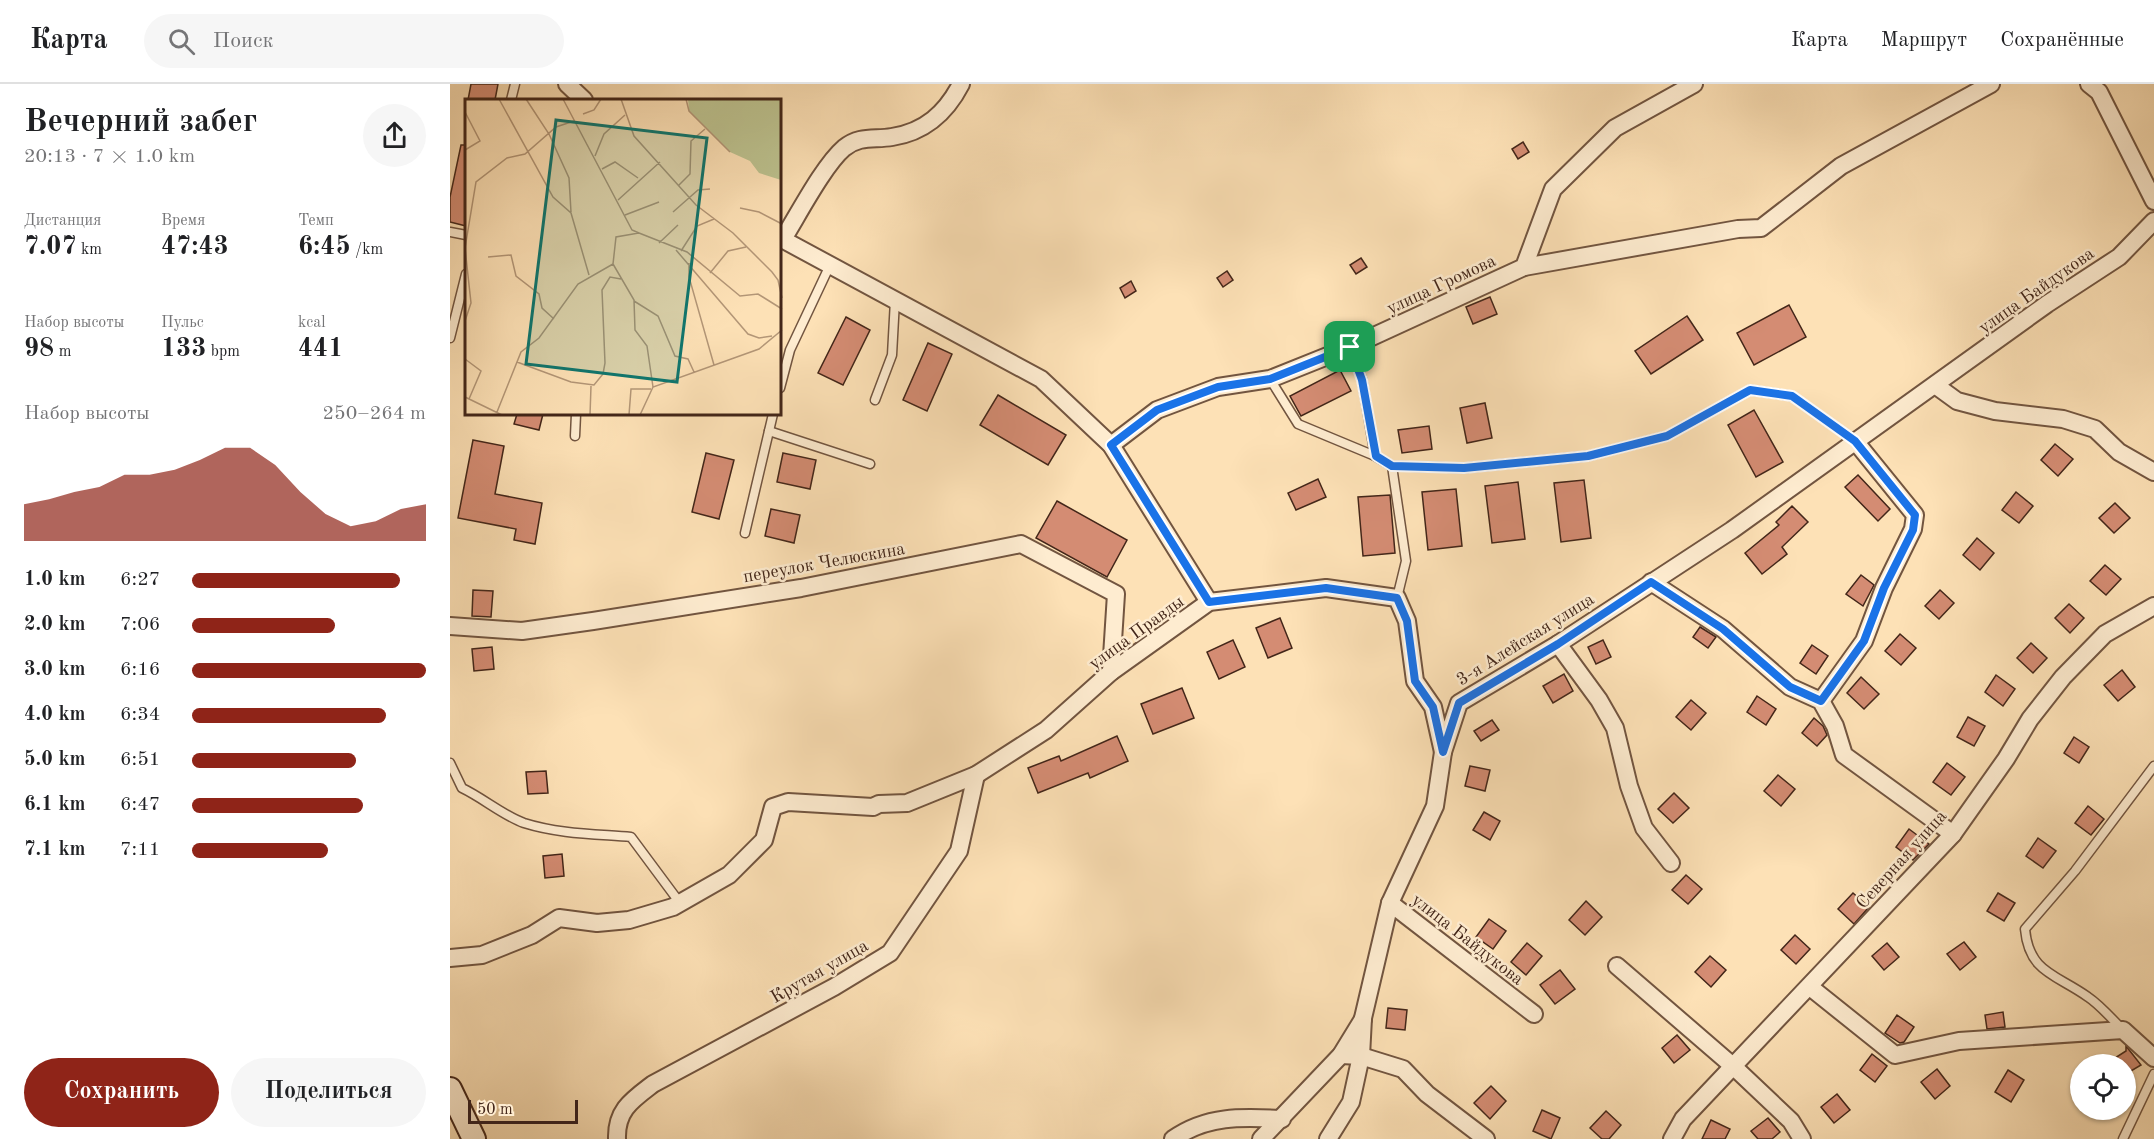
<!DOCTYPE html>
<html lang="ru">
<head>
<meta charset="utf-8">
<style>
	body { margin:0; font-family:"Old Standard TT",serif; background:#f6f6f6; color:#202124; height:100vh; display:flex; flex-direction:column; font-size:22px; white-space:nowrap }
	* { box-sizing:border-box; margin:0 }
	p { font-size:20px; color:#757577 }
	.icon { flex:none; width:33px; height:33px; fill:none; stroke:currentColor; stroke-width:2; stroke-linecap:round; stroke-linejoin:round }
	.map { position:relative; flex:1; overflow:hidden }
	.drawer { display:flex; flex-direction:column; background:#fff; width:450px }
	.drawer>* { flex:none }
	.controls { position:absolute; left:1620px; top:970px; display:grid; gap:12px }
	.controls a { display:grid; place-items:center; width:66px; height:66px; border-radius:50%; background:#fff; box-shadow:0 2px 4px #0004; font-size:30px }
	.scale { position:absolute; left:18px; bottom:15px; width:110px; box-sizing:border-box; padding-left:6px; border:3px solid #432619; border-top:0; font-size:16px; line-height:21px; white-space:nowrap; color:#432619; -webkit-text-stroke:4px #feecd0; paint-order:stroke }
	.pin { position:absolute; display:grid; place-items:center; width:51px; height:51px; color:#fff; margin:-26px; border-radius:12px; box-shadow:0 3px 9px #0006 }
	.round { display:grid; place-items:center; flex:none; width:63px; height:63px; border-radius:32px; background:#f6f6f6 }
	.overview { display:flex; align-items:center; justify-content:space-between; height:102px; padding:0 24px }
	h1 { font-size:33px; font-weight:700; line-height:45px }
	.stats { display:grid; grid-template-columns:repeat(3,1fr); gap:9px; height:102px; padding:6px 24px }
	.stats div { display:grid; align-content:center }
	.stats b { font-size:26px; font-weight:700 }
	.stats small { font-size:16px; font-weight:400 }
	.stats p { font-size:16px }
	.chart { height:168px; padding:12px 24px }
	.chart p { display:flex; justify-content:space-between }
	.chart svg { width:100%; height:108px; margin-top:6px; fill:#8f2418; opacity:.7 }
	.button { display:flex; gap:12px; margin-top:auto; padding:12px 24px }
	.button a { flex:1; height:69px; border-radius:36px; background:#8f2418; color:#fff; font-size:24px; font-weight:700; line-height:69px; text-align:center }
	.button a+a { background:#f6f6f6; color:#202124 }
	ul { padding:0 24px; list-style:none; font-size:20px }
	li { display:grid; grid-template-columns:96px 72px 1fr; align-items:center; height:45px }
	li i { height:15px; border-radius:8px; background:#8f2418 }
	header { display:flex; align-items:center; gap:36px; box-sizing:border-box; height:84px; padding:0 30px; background:#fff; border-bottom:2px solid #e0e0e0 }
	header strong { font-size:28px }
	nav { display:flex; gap:33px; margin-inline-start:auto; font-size:21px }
	.search { width:420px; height:54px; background:#f6f6f6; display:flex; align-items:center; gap:15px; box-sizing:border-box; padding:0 21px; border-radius:33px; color:#757577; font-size:22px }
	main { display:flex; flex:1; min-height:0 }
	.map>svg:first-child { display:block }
	.building { fill:#d48c73; stroke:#432619; stroke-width:1.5 }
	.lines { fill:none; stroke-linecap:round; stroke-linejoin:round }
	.service-casing { stroke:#725540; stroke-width:11 }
	.minor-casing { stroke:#725540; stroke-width:20 }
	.secondary-casing { stroke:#432619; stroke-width:26 }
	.service { stroke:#feecd0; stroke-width:8 }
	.minor { stroke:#feecd0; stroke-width:16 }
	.secondary { stroke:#feecd0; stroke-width:22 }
	.route-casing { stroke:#fff; stroke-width:12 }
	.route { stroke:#1a73e8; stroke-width:8 }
	.labels { text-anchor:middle; stroke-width:5; stroke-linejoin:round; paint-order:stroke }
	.street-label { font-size:18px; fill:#432619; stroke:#feecd0 }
	.inset-road { fill:none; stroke:#b39677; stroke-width:1.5 }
	.view { fill:#0f766e; fill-opacity:0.15; stroke:#0f766e; stroke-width:3 }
	.inset-edge { fill:none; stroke:#432619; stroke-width:3 }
</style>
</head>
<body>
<header>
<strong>Карта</strong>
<div class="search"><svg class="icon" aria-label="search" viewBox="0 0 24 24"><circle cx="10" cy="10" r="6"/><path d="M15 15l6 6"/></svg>Поиск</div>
<nav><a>Карта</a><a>Маршрут</a><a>Сохранённые</a></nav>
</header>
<main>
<section class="drawer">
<div class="overview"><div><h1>Вечерний забег</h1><p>20:13 · 7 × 1.0 km</p></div><a class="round"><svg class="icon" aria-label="share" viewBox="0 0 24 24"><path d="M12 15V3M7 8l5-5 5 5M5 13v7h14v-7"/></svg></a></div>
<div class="stats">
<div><p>Дистанция</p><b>7.07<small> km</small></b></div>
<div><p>Время</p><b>47:43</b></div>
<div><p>Темп</p><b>6:45<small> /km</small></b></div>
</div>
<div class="stats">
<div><p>Набор высоты</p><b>98<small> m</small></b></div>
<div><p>Пульс</p><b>133<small> bpm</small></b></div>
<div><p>kcal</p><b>441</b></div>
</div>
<div class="chart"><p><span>Набор высоты</span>250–264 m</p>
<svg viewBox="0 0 160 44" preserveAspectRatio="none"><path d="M0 44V29L10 27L20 24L30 22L40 17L50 17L60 15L70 11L80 6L90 6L100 13L110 24L120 33L130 38L140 36L150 31L160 29V44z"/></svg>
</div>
<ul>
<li><b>1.0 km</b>6:27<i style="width:89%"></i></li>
<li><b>2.0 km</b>7:06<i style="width:61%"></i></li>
<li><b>3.0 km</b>6:16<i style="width:100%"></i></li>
<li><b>4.0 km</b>6:34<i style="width:83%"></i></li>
<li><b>5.0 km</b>6:51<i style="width:70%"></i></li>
<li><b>6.1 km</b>6:47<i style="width:73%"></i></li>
<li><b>7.1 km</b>7:11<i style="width:58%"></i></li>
</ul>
<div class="button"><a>Сохранить</a><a>Поделиться</a></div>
</section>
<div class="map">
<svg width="1704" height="1055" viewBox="0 0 1704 1055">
	<rect width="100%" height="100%" fill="#fde1b6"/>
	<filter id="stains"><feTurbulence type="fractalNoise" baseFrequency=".00333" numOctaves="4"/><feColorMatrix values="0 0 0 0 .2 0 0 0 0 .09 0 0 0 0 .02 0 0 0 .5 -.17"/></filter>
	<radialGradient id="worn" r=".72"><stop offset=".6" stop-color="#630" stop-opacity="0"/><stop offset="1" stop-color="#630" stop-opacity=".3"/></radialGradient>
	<g class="building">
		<path d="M21,0H48L45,16H18Z"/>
		<path d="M1073,58L1079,68L1068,75L1062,65Z"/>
		<path d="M11,61H16V142L0,138V113Z"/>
		<path d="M911,174L917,183L906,190L900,181Z"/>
		<path d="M777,187L783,196L773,203L767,194Z"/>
		<path d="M681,197L686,207L675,214L670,204Z"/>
		<path d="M1040,213L1047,230L1023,240L1016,223Z"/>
		<path d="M1339,221L1356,253L1304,281L1287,249Z"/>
		<path d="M1237,232L1253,256L1201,290L1185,267Z"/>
		<path d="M396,233L420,246L393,301L368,289Z"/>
		<path d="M478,259L502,270L477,327L453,316Z"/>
		<path d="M890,286L901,307L851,332L840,312Z"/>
		<path d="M548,311L616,351L598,381L530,341Z"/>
		<path d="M1035,319L1042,354L1017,359L1010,324Z"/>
		<path d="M1304,326L1333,378L1306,393L1278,341Z"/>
		<path d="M67,330H93L89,346L64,340Z"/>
		<path d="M979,342L982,365L952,369L948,346Z"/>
		<path d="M23,356L54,362L45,410L92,419L85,460L64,456L66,445L8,434Z"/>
		<path d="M1605,360L1623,375L1608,392L1591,376Z"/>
		<path d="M256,369L284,376L269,435L242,428Z"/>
		<path d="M333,369L366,376L360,405L327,398Z"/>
		<path d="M1408,391L1440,425L1428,437L1395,403Z"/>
		<path d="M868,395L876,413L846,426L838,409Z"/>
		<path d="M1134,396L1141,454L1111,458L1104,399Z"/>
		<path d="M1068,398L1075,455L1042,459L1035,402Z"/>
		<path d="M1006,405L1012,462L978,466L972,408Z"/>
		<path d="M1566,408L1583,422L1569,439L1552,426Z"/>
		<path d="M940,411L945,469L913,472L908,413Z"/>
		<path d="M607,417L677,456L657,493L586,454Z"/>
		<path d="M1665,419L1680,434L1664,449L1649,434Z"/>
		<path d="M1342,422L1358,438L1332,463L1337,470L1312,490L1295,469L1329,441L1326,438Z"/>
		<path d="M321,425L350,431L344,459L315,452Z"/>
		<path d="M1527,454L1544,469L1530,486L1513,471Z"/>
		<path d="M1655,481L1671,495L1656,511L1640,497Z"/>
		<path d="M1411,491L1424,501L1413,522L1396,510Z"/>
		<path d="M23,506L43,507L41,533L22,532Z"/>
		<path d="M1490,506L1504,519L1489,535L1475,522Z"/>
		<path d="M1619,520L1634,534L1620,549L1605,534Z"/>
		<path d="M830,534L842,564L818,574L806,544Z"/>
		<path d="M1250,543L1266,553L1258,564L1243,553Z"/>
		<path d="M1450,550L1466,564L1451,581L1435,567Z"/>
		<path d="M783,556L795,583L769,595L757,568Z"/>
		<path d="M1153,556L1161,573L1146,580L1138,563Z"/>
		<path d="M1581,559L1597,574L1583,589L1567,574Z"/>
		<path d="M1362,561L1378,572L1366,590L1350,579Z"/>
		<path d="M42,563L44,585L24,587L22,565Z"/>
		<path d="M1672,586L1685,603L1668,617L1654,601Z"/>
		<path d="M1114,590L1123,607L1103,619L1093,602Z"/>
		<path d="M1546,591L1565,605L1553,622L1535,608Z"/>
		<path d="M1411,593L1429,610L1414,625L1397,609Z"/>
		<path d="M732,604L744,634L703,650L691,620Z"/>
		<path d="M1307,612L1326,625L1316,641L1297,628Z"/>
		<path d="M1241,616L1256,629L1241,646L1226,633Z"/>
		<path d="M1518,633L1535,642L1524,662L1507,653Z"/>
		<path d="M1364,634L1373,642L1377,651L1367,662L1352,649Z"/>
		<path d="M1042,636L1049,646L1031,657L1024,647Z"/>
		<path d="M667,652L678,677L640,694L638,689L588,709L578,684L609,672L611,677Z"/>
		<path d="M1624,653L1639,663L1629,679L1614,669Z"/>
		<path d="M1497,679L1515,693L1501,711L1483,698Z"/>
		<path d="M1020,682L1040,686L1035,707L1015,702Z"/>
		<path d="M96,687L98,709L78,710L76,688Z"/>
		<path d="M1328,691L1345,705L1331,722L1314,707Z"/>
		<path d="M1224,709L1239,724L1223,739L1208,725Z"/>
		<path d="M1638,722L1654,735L1641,751L1625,739Z"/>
		<path d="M1034,728L1050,737L1040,756L1023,746Z"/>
		<path d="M1459,745L1479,760L1463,776L1446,763Z"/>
		<path d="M1588,754L1606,767L1593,784L1576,772Z"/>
		<path d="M112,770L114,792L95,794L93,772Z"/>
		<path d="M1236,791L1252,805L1238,820L1222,806Z"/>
		<path d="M1403,809L1419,823L1404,840L1388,825Z"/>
		<path d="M1548,809L1565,819L1554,837L1537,827Z"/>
		<path d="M1136,817L1152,833L1135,851L1119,836Z"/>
		<path d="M1039,835L1056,847L1043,865L1026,853Z"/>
		<path d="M1345,851L1360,865L1346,880L1331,866Z"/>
		<path d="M1514,858L1526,873L1510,886L1497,870Z"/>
		<path d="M1077,859L1092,872L1076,891L1061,878Z"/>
		<path d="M1437,859L1449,873L1434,886L1422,872Z"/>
		<path d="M1260,872L1276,886L1261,903L1245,888Z"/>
		<path d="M1110,886L1125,905L1105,920L1090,901Z"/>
		<path d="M938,924L957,926L955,946L936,944Z"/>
		<path d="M1553,928L1555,943L1537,945L1535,931Z"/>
		<path d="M1447,931L1464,943L1454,958L1450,959L1435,949Z"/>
		<path d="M1227,951L1240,966L1224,979L1212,964Z"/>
		<path d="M1676,962L1691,981L1676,990V981H1654L1676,967Z"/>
		<path d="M1422,970L1437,982L1425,998L1410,986Z"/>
		<path d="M1487,985L1500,1002L1485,1015L1471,998Z"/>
		<path d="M1558,986L1574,996L1561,1018L1545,1008Z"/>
		<path d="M1041,1002L1056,1017L1040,1035L1024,1019Z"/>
		<path d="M1387,1010L1400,1026L1384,1039L1371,1023Z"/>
		<path d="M1092,1026L1110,1034L1101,1055L1083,1047Z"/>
		<path d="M1156,1027L1171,1041L1159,1055H1152L1140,1044Z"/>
		<path d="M1318,1034L1330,1048L1322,1055H1308L1301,1047Z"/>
		<path d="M1261,1036L1280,1045L1275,1055H1252Z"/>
	</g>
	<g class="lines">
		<g class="service-casing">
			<g id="service">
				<path d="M61,16L65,0"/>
				<path d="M0,148L16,151"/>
				<path d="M0,254L16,190"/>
				<path d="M900,263L912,295L925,372L942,382L1014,384L1138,372L1217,352L1300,306L1342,312L1405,357"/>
				<path d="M820,295L848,340L925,372"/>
				<path d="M330,304L340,266L380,181"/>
				<path d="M425,316L442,271L445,216"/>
				<path d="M319,347L420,380"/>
				<path d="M125,352L126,330"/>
				<path d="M942,382L956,477L947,514"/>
				<path d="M295,449L323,330"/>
				<path d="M0,679L12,704C33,714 54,732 74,739C109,750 145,750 181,753L230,819"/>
				<path d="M1672,945C1661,934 1650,921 1638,913C1606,890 1579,889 1575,845L1625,787L1704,682"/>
				<path d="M1673,1055L1704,990"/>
			</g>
		</g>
		<g class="minor-casing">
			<g id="minor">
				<path d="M117,0L134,16"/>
				<path d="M1639,0L1649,8L1704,117"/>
				<path d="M330,154L591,295L661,361L759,518"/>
				<path d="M333,155C348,131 374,81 394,64C410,51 424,56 442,53C475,48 496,29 511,0"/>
				<path d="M1074,183L1288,145L1311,144L1391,82L1541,0"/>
				<path d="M1485,301L1507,317L1545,327L1613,335L1645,345L1669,368L1704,388"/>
				<path d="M661,361L707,326L768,303L820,295L900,263L1074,183L1103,105L1165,44L1244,0"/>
				<path d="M1201,498L1273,545L1340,603L1371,617L1385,642L1394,671L1503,750"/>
				<path d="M0,542L72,547L143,537L351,504L571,460L666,510L661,588"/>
				<path d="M1108,560L1149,616L1165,644L1179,702L1194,744L1221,779"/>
				<path d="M1371,617L1414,557L1434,504L1463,445L1465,431L1405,357"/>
				<path d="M940,819L1084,930"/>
				<path d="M0,874L32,871L82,851L109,834L147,839L179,836L223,823L279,791L314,756L323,723L338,718L423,723L429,720L457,719L526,691L596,646L661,588L759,518L876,504L947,514L957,537L965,597L983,623L993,668L1009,619L1108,560L1282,446L1597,220L1669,173L1704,137"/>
				<path d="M1167,882L1284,983L1341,1037L1352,1055"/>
				<path d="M1360,903L1445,971L1509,957L1673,946L1704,974"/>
				<path d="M891,971L911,972L953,985L977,1010L1036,1055"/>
				<path d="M167,1055C166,1026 182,1016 203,1000L384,903L440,869L509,767L526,691"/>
				<path d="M723,1055C757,1031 792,1033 832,1035"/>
				<path d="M811,1055L891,971L913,935"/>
				<path d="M878,1055L901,1018L911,972L913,934L940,819L985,722L993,668"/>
				<path d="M1222,1055L1233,1035L1503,750L1556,675L1580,635L1613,593L1655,550L1704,522"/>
			</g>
		</g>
		<g class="secondary-casing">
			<path id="secondary" d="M0,1005L24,1055"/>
		</g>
		<use href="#service" class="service"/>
		<use href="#minor" class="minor"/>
		<use href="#secondary" class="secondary"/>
	</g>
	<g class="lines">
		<g class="route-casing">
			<path id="route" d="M900,263L912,296L926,372L942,382L1014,384L1138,372L1217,352L1300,306L1342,312L1405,357L1465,431L1463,446L1434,504L1414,557L1371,617L1340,603L1273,545L1201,498L1108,560L1009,619L993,668L983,623L965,597L957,537L947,514L876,504L759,518L661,361L707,326L768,303L820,295Z"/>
		</g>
		<use href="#route" class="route"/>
	</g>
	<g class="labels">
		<g class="street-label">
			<text transform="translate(991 200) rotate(-25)" y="6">улица Громова</text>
			<text transform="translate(1586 206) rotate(-35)" y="6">улица Байдукова</text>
			<text transform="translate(374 478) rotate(-10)" y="6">переулок Челюскина</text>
			<text transform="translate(686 548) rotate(-36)" y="6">улица Правды</text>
			<text transform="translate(1075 555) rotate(-32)" y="6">3-я Алейская улица</text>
			<text transform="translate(1451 775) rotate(-48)" y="6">Северная улица</text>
			<text transform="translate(1018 855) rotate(38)" y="6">улица Байдукова</text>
			<text transform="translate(369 887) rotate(-30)" y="6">Крутая улица</text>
		</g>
	</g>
	<g transform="translate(15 15)">
		<rect width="316" height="316" fill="#fde1b6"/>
		<path d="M223,0H316V81L294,74L285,62L265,53L224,12Z" fill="#bdc390"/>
		<path class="inset-road" d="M34,0L88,98L106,114L124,176M61,0L84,35L104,79L106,113M98,0L167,131L174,134L151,138L148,165L169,201L170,231L182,247L188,288M156,0L169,37L231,106L268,134L307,173L313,181L317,199M221,0L224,12L265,53M0,13L15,42L0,51M118,15L129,11L136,0M130,57L139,35L160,16M137,70L150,63L173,79M214,86L225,75L226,42L240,30M153,101L195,63M275,109L294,113L317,125M208,113L233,91L245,90M160,116L194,103M174,134L222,153L275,197L293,195L317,210M194,144L213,126M0,149L11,83L42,59L60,55L91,28L109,22M0,149L6,204L0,222M211,151L283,235L294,239L307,237M216,152L232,127L249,120M23,158L46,156L51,177L74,195L77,209L89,220M224,164V178L249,266M245,174L263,152L281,148M169,202L193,217L210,257L223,260L229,273M0,260L16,272L4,300M52,263L106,283L129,286L138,275L140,264L137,191L145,178L156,180M0,298L37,316M32,313L56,253L74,239L113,185L148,165M125,316L126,287M164,316L166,290H186M175,316L188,288L294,250L317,231"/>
		<path class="view" d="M91,21L242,39L212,283L61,265Z"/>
		<rect width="316" height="316" class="inset-edge"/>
	</g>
	<rect width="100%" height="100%" filter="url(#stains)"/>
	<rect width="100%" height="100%" fill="url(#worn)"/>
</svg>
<div class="controls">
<a><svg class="icon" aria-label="locate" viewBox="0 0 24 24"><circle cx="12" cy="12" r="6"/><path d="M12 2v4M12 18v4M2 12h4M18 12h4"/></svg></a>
</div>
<div class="scale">50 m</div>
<div class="pin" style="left:900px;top:263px;background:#1e9e55"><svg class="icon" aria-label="arrive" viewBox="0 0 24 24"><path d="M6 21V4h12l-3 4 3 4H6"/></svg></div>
</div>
</main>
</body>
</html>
